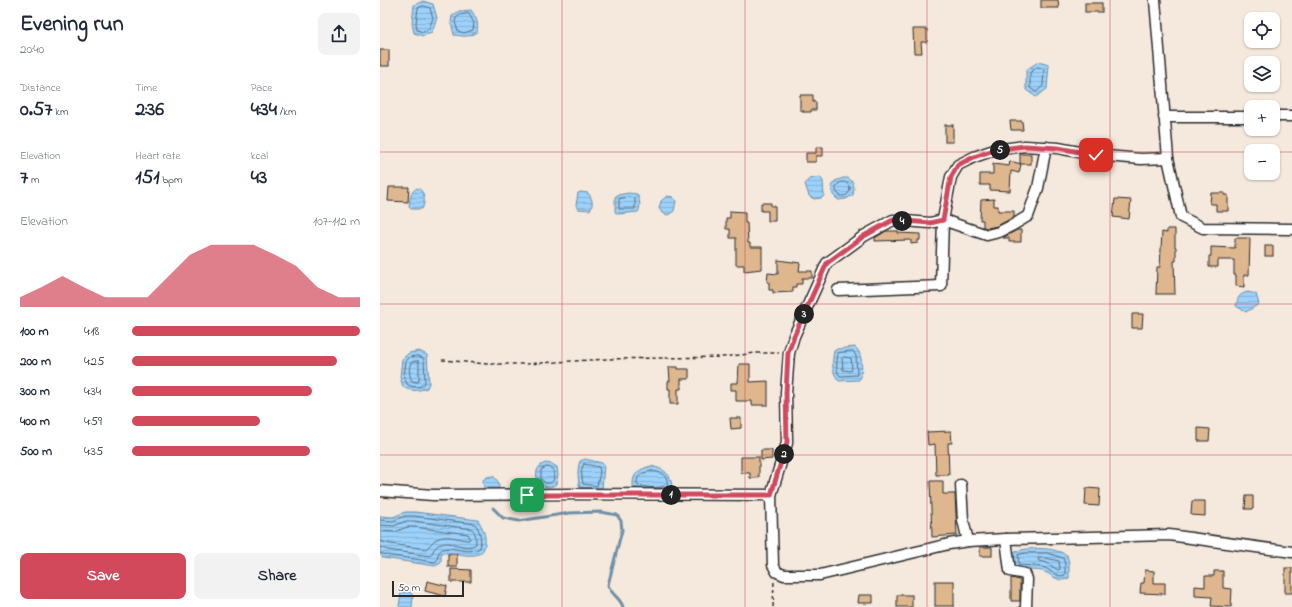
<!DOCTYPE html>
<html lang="en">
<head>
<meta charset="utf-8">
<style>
	body { margin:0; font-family:"Indie Flower",sans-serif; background:#f2f2f3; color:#1f2937; height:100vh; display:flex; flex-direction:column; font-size:15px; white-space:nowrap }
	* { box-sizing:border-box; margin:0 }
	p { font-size:13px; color:#747a83 }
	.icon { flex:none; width:22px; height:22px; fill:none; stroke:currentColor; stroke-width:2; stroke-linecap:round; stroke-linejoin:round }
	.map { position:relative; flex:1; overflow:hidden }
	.sheet { display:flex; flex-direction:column; background:#fff; width:380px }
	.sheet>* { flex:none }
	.tools { position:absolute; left:864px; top:12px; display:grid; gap:8px }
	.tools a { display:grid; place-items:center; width:36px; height:36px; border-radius:8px; background:#fff; box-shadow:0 1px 3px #0004; font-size:20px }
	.scale { position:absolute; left:12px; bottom:10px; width:72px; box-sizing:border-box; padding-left:4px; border:2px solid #2b2b2b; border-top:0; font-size:11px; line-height:14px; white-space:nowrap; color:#2b2b2b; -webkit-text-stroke:3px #fff; paint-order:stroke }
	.pin { position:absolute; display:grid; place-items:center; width:34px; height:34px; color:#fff; margin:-17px; border-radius:8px; box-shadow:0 2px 6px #0006 }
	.km { position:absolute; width:20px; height:20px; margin:-10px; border-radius:50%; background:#222; color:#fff; font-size:11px; line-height:20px; text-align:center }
	.round { display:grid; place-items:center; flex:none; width:42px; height:42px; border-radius:8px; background:#f2f2f3 }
	.overview { display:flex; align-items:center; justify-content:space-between; height:68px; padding:0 20px }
	h1 { font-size:22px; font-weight:700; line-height:30px }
	.metrics { display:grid; grid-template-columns:repeat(3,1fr); gap:6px; height:68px; padding:4px 20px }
	.metrics div { display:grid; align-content:center }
	.metrics b { font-size:20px; font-weight:700 }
	.metrics small { font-size:11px; font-weight:400 }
	.metrics p { font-size:11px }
	.chart { height:112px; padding:8px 20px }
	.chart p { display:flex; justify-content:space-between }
	.chart svg { width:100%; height:72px; margin-top:4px; fill:#d1495b; opacity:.7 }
	.action { display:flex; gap:8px; margin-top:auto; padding:8px 20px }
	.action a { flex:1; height:46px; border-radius:8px; background:#d1495b; color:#fff; font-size:16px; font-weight:700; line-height:46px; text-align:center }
	.action a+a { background:#f2f2f3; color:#1f2937 }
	ul { padding:0 20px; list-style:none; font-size:13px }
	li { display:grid; grid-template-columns:64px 48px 1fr; align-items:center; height:30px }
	li i { height:10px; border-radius:5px; background:#d1495b }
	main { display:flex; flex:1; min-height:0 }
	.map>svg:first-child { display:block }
	.water { fill:url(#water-rules); stroke:#6e8fa7 }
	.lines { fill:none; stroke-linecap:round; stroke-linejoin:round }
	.shore { stroke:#586d7e; stroke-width:1 }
	.stream { stroke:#6e8fa7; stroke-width:3 }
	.building { fill:#deb78f; stroke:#2b2b2b }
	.minor-casing { stroke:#2b2b2b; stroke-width:13 }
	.path { stroke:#2b2b2b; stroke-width:1.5; stroke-dasharray:4 3; stroke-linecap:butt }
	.minor { stroke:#fff; stroke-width:10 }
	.route-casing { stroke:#fff; stroke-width:8 }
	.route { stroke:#d1495b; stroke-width:5 }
	.grid { fill:none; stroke:#d1495b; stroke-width:1; stroke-opacity:0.55 }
</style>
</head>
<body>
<main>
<section class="sheet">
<div class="overview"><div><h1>Evening run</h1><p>20:40</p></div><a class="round"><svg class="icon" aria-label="share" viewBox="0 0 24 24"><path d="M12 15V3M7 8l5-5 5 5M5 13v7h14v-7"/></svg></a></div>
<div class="metrics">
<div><p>Distance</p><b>0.57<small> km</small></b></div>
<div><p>Time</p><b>2:36</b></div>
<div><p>Pace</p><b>4:34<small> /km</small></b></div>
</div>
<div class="metrics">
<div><p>Elevation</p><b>7<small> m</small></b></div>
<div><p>Heart rate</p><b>151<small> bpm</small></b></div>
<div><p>kcal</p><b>43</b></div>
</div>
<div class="chart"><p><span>Elevation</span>107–112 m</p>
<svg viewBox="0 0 160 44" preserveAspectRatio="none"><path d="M0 44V38L10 32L20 25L30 32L40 38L50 38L60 38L70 25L80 12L90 6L100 6L110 6L120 12L130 19L140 32L150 38L160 38V44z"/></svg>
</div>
<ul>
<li><b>100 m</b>4:18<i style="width:100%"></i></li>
<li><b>200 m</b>4:25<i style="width:90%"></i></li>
<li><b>300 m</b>4:34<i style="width:79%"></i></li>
<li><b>400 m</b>4:59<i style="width:56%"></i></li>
<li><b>500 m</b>4:35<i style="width:78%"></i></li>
</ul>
<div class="action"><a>Save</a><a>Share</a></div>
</section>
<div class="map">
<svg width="912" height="607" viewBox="0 0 912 607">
	<defs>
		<pattern id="water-rules" width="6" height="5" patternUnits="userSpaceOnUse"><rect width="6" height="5" fill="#9bd1fa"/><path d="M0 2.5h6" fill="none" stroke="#86b4d6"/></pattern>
	</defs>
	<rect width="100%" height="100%" fill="#f5e9dd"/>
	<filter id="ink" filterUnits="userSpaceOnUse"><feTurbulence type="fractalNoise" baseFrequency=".025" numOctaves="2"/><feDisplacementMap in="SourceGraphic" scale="8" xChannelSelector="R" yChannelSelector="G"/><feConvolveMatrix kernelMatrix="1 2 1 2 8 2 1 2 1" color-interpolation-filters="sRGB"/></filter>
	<g filter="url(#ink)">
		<g class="water">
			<path d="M43,1L53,4L57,18L52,32L43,36L34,33L32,23L34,5Z"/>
			<path d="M91,10C96,17 99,23 97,32C89,38 83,36 74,35L71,22L72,16L79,11Z"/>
			<path d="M658,62L669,65L667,89L656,97L646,90V70Z"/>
			<path d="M440,177L443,181L444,196L441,198L434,199L429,196L425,184L429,179Z"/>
			<path d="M463,178H468L473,182L474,189L473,195L466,199L458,200L453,195L451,186L455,181Z"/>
			<path d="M37,188C45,190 46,202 42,209H31L29,206C30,199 30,192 37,188Z"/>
			<path d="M201,192L208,193C212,198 214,204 210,210L198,209L196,205L198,193Z"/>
			<path d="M249,193L257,194C260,199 261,207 258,212L238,214L235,212V197L237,195Z"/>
			<path d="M287,196L293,197L296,201L294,211L288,215L282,213L279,208L281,201Z"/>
			<path d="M868,292L876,294L879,304L866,312L856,306C858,297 859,294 868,292Z"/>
			<path d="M475,347C483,353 482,369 481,377L479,380L459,381C451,372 452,361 454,351L457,349Z"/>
			<path d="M39,351L47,355L49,383L47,388C38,391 32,392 23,387L20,377L22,359L29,353Z"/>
			<path d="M205,459L222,463L224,466L222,489L220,491L202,488L199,485C198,477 197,469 200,461Z"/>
			<path d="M165,463L172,464L177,467L178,475L176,484C170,489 164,487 158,483C155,473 156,467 165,463Z"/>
			<path d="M271,466C284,469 291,473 292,487L287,491L257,490L253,486C252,473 260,469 271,466Z"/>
			<path d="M113,476C119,481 120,485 118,493L106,492L104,488L103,480L107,477Z"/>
			<path d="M25,512H35L98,520C103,528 106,535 105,544C103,564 75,551 63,553L61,554V563L55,566L3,558L0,554V516L13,517Z"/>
			<path d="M647,549C661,548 674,548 687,555L689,563V578C678,584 672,574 662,571C653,569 643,572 636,568L633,554L635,551Z"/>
			<path d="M25,591L31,593L33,596L32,607H20L19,606L21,593Z"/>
		</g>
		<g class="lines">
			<g class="shore">
				<path d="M44,6L50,8L53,18L49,29L43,32L37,30L36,23L38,8Z"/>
				<path d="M89,14L94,23L93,30L84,33L78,31L75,22L76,18L80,15Z"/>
				<path d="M658,67L664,69L663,86L656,92L650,88V73Z"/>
				<circle cx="463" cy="189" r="7"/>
				<path d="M249,197L255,198V209H239V199Z"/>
				<path d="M473,351L476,356L477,375L460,376C455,370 457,361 458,353Z"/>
				<path d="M38,356L43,358L44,360L45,383C41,388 32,388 27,384L24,377L26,361L30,357Z"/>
				<path d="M464,357L471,358L472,369L471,371L463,370L462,359Z"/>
				<path d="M38,361L39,363V380L38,382L32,381C30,378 28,368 31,363C32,361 36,361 38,361Z"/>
				<path d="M204,464L219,467L220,472L217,486L203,484C202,477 200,469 204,464Z"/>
				<path d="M167,467L171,468L173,470C174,474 175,480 171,483H165L161,479V470Z"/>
				<path d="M272,471C280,472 289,475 287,485C279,489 265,488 257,484C256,475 264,472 272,471Z"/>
				<path d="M0,520L13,521L25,516H34L95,524C100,530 102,540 100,548C83,558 59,536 57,560L55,562L6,555L0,553"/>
				<path d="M0,525L14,526L26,521H34L92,529C96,532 96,539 96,544C84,552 69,537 57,546C53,549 53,553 50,556L8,550L0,547"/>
				<path d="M0,531L15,532L27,527H34L88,534L90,538L89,540H86C76,538 64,534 55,540C51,543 49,547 46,549L11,544L0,541"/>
				<path d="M647,553H667L683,558L685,564V575C677,578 672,571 665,568C657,565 648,566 639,565L638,555Z"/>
				<path d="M660,558H666L679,561L680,569L678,570L667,563L659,561L658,559Z"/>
			</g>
			<path class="stream" d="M113,508L123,518L139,521L189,513L221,512L237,515L241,521L242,530L228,585C232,596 240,597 243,607"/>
		</g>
		<g class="building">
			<path d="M661,0H678L679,8H661Z"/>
			<rect x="705" y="3" width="17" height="9"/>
			<path d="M533,29H547V42H541L542,53H534Z"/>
			<rect x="0" y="50" width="9" height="16"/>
			<path d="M420,95H433V102H436V110H431V112H423V110H420Z"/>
			<path d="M630,121H642L643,130H631Z"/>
			<rect x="565" y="125" width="8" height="17"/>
			<path d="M436,147H443V156H436V162H426V153H436Z"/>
			<rect x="640" y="154" width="11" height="10"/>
			<path d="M630,161L641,164L639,173L631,171L630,191L610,190V185H600V174H613V164L629,166Z"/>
			<path d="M9,187H29L28,202L8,201Z"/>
			<path d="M831,193H845L844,195H848V211H836V204H830Z"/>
			<path d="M614,199V206H618V211H634V217L617,226L607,228L603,227V220H600L601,200Z"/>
			<path d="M735,199L751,200L749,219L733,217Z"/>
			<path d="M381,203H391V206H395V221H388V211H381Z"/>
			<path d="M350,211L365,212V223H367L368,243H370V247H382V269L364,271V265H356V238H350V229H346V218H350Z"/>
			<path d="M787,229H795V247H796V261H794L795,294H776L777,267H780L782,232L787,233Z"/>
			<path d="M637,230H641V242H629V238H623Z"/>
			<path d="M506,231H518V233L540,234V240H538V243L531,244V240L495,241V238Z"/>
			<path d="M855,238H870L869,275H864V287L856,286V275H854V260H838V267H829V256H831V247L855,248Z"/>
			<rect x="885" y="246" width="8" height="10"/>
			<path d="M398,260L420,263L419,271H432V278H422V284H416V287H413V292L393,293V290H389V282H387L388,273L398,274Z"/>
			<path d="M752,314H763L762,328H752Z"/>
			<path d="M359,364H370V382L388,381V405H372V401H356V390H351V383H358Z"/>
			<path d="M289,367H298V369H309V379H301V389H298V404H290V389H288V381H290Z"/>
			<path d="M350,418H361V428L351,429Z"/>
			<path d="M818,428L830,429L829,441H818Z"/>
			<path d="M571,431L572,443H568L569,475H556L555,444L548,445L547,432Z"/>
			<path d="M381,450H392V459L381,460Z"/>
			<path d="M361,457H379V477H377V478H370V473H361Z"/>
			<path d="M550,481H563V494H575L577,535L552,537Z"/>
			<path d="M706,488L720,489L719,506L705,505Z"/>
			<path d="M866,496H873V509H865Z"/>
			<path d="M812,501H825V516L811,515Z"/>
			<rect x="600" y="547" width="12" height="9"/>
			<rect x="68" y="554" width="9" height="13"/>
			<rect x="905" y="568" width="7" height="25"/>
			<path d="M71,569L91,570V582H71Z"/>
			<path d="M765,570L774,571V583H785V594L760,593L761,583H764Z"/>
			<path d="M834,571H843V588L852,589L851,607L831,606L832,597L815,596V586L825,587V576H834Z"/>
			<path d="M631,578L640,580V601H631Z"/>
			<path d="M47,581L67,586L65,596L45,591Z"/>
			<rect x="555" y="581" width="19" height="25"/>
			<path d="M479,595H493V603H478Z"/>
			<rect x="517" y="595" width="15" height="12"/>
		</g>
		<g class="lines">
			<g class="minor-casing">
				<g id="minor">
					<path d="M775,0L788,158L801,217L823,228L912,229"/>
					<path d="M893,116H912"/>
					<path d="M784,117H871"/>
					<path d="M788,158L761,159L715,155L678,148L645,146L614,150L594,157L578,165L571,177L563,220L550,223L513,220L484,236L447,263L414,336L409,353L406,393L407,443L391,495L393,565L397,572L404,575H440L569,544L588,541L626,539L789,535L912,552"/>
					<path d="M458,290L561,286L563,220L607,235L619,232L633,225L648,216L658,188L666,147"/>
					<path d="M581,485L583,520L588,541"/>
					<path d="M0,491L53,495L194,494L391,495"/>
					<path d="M626,539L630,571L645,574L647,579L646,607"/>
				</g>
			</g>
			<g class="path">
				<path d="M62,360L107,364H144L226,359L343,357L376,353H399"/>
				<path d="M393,607L394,581"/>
			</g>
			<use href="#minor" class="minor"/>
		</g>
	</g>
	<g class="lines" filter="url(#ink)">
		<g class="route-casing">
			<path id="route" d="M147,495H391L407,442L406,393L408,353L414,336L447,263L484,236L513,220L550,223L563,220L571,177L578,165L594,157L614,150L645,146L678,148L716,155"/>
		</g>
		<use href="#route" class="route"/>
	</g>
	<path class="grid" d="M182,0V607M365,0V607M547,0V607M730,0V607M0,152H871M893,152H912M0,304H912M0,455H912"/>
</svg>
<div class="tools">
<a><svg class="icon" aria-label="locate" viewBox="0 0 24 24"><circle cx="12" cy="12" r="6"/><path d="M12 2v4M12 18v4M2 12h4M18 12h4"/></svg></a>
<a><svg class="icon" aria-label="layers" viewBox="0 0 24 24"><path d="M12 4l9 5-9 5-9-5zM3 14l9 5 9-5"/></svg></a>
<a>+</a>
<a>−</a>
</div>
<div class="scale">50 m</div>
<div class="pin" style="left:147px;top:495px;background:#1e9e55"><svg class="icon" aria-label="arrive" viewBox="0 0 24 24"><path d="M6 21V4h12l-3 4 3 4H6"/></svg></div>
<div class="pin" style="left:716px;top:155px;background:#d93025"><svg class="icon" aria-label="check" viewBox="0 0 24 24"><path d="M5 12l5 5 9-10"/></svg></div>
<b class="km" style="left:291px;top:495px">1</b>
<b class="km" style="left:404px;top:454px">2</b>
<b class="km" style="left:424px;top:314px">3</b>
<b class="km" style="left:522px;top:221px">4</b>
<b class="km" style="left:620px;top:150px">5</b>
</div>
</main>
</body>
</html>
